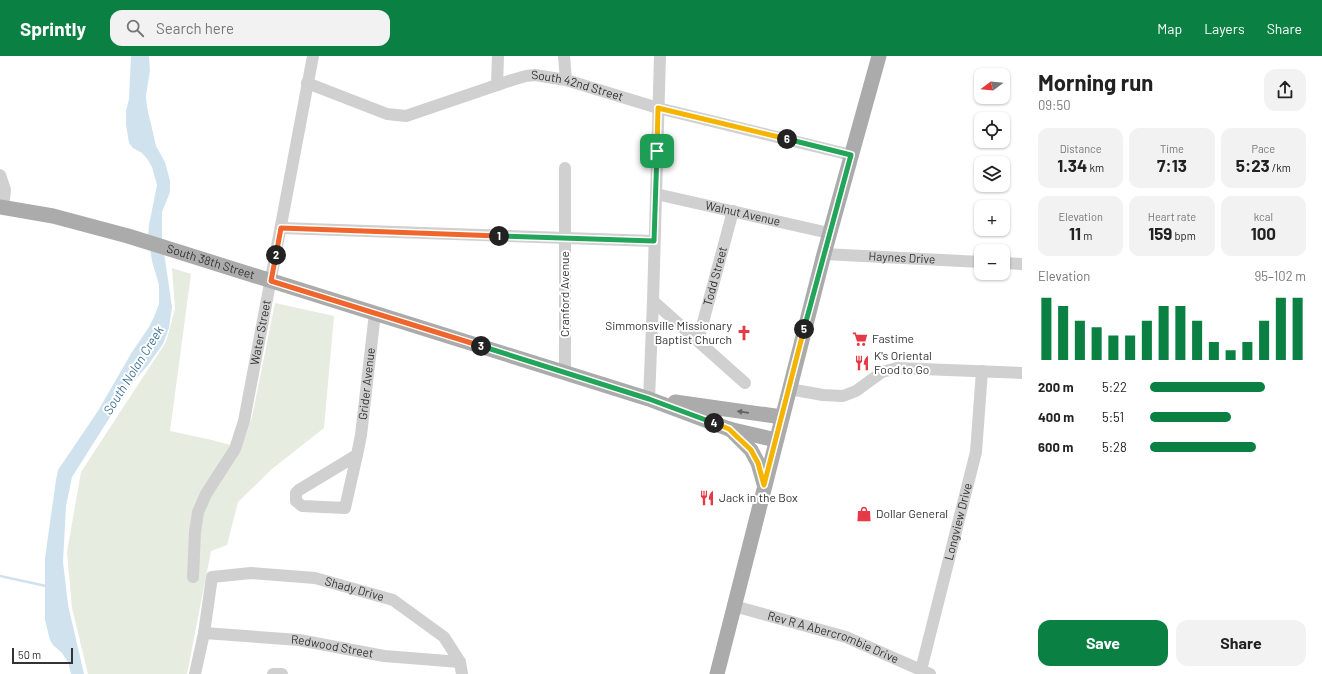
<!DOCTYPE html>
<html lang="en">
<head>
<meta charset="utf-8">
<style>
	body { margin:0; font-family:Barlow,sans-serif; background:#f2f2f2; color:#222; height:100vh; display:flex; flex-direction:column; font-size:15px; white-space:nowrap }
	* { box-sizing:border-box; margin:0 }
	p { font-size:13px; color:#767676 }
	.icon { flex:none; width:22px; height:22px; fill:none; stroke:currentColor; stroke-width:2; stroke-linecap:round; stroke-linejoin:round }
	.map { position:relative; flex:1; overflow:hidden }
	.drawer { display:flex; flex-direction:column; background:#fff; width:300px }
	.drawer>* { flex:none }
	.needle { width:26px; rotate:254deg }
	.buttons { position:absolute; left:974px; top:12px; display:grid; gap:8px }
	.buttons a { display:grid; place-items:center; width:36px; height:36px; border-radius:8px; background:#fff; box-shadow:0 1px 3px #0004; font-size:20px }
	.scale { position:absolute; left:12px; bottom:10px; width:61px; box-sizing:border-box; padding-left:4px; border:2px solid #333; border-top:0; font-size:11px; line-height:14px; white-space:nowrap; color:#333; -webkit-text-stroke:3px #fff; paint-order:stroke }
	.pin { position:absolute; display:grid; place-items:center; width:34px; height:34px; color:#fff; margin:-17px; border-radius:8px; box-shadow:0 2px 6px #0006 }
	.km { position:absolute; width:20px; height:20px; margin:-10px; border-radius:50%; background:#222; color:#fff; font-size:11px; line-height:20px; text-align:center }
	.round { display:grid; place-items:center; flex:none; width:42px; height:42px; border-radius:12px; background:#f2f2f2 }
	.head { display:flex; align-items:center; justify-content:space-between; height:68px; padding:0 16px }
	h1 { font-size:22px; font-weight:700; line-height:30px }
	.metrics { display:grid; grid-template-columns:repeat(3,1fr); gap:6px; height:68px; padding:4px 16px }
	.metrics div { display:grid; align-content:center; border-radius:10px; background:#f2f2f2; text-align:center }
	.metrics b { font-size:17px; font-weight:700 }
	.metrics small { font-size:11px; font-weight:400 }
	.metrics p { font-size:11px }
	.chart { height:112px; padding:8px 16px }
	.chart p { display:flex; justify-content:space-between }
	.chart svg { width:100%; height:72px; margin-top:4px; stroke:#0b8043; stroke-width:6 }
	.button { display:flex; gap:8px; margin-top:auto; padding:8px 16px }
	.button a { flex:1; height:46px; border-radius:12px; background:#0b8043; color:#fff; font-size:16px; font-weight:700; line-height:46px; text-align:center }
	.button a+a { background:#f2f2f2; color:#222 }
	ul { padding:0 16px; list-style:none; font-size:13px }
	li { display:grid; grid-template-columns:64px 48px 1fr; align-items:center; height:30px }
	li i { height:10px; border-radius:5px; background:#0b8043 }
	header { display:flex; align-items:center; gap:24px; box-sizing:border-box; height:56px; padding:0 20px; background:#0b8043; color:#fff }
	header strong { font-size:19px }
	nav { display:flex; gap:22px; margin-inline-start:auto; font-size:14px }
	.search { width:280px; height:36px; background:#f2f2f2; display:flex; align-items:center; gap:10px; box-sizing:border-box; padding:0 14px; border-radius:12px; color:#767676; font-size:15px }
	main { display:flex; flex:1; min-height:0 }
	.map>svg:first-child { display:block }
	.green { fill:#e6ecdf }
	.water { fill:#cfe2ee }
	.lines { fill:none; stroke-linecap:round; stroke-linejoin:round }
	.stream { stroke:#cfe2ee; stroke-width:2.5 }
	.minor { stroke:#d0d0d0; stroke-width:12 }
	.major { stroke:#ababab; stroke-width:15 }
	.oneway { fill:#636363 }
	.split-1-casing { stroke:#fff; stroke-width:8 }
	.split-2-casing { stroke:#fff; stroke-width:8 }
	.split-3-casing { stroke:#fff; stroke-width:8 }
	.split-4-casing { stroke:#fff; stroke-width:8 }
	.split-5-casing { stroke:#fff; stroke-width:8 }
	.split-6-casing { stroke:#fff; stroke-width:8 }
	.split-7-casing { stroke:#fff; stroke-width:8 }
	.split-1 { stroke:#22a559; stroke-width:5 }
	.split-2 { stroke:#f0652b; stroke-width:5 }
	.split-3 { stroke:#f0652b; stroke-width:5 }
	.split-4 { stroke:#22a559; stroke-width:5 }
	.split-5 { stroke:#f5b400; stroke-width:5 }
	.split-6 { stroke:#22a559; stroke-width:5 }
	.split-7 { stroke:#f5b400; stroke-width:5 }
	.labels { text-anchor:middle; stroke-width:4; stroke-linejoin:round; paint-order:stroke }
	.street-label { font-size:12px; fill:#333; stroke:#fff }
	.poi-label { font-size:12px; fill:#333; stroke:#fff; text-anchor:start }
	.water-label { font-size:13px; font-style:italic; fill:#3f7597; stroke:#fff }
</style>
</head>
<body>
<header>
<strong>Sprintly</strong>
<div class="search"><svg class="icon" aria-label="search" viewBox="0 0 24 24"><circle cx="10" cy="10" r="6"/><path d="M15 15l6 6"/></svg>Search here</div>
<nav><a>Map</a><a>Layers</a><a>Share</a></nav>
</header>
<main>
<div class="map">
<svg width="1022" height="618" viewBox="0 0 1022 618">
	<rect width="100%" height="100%" fill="#fff"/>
	<path class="green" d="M172,212L191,218L170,375L212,384L241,392L252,361L275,247L334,260L324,372L272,413L238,446L227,489L211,495L187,618H88L72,552L67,496L81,416L166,286L175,253Z"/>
	<path class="water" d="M131,0H149L150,14L146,40L147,51L156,90L165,106L170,125V136L162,156V183L172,251L169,272L163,288L148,309L129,331L72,421L66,450L63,506L68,549L84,618H71L68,606L62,597L53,589L50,584L45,564V502L56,424L58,414L98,355L132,296L149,271L154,261L159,248V229L152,205L148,180L149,169L157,129L152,111L148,104L142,97L133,92L129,87L126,69V55L129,43Z"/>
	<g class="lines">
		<path class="stream" d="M0,520L46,530"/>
		<g class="minor">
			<path d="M564,0L566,24"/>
			<path id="s1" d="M307,27L387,58L406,60L512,24L526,20L535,19L566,24L658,52L851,99"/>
			<path d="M497,29L498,0"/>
			<path d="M0,119L5,134L3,151"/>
			<path id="s2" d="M656,138L829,177"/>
			<path d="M281,172L654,185"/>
			<path id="s3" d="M824,198L981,206"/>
			<path d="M1003,207L1022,208"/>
			<path d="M653,245L745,327"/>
			<path id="s4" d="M698,285L733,155"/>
			<path d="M565,317V112"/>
			<path d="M789,333L823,339L843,340L856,335L882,316L897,312L1022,317"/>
			<path d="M649,343L653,245L660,0"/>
			<path d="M357,399L345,452L302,450L296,445V437L299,434Z"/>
			<path id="s5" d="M357,399L361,379L375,257"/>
			<path id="s6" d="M193,521L195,476L198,456L206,438L235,393L244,365L313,0"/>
			<path id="s7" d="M734,550L846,581L930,618"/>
			<path id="s8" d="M204,577L299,584L384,600L460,606"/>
			<path id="s9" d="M921,614L976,396L982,315"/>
			<path id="s10" d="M195,618L204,577L212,521L251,517L315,522L393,544L444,581L460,606L462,618"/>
			<path d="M273,618H282"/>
		</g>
		<g class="major">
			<path id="s11" d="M0,151L53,160L128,180L649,343L729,373L776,384"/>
			<path d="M675,346L782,361"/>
			<path d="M730,373L751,394L758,407L764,428"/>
			<path d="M717,618L824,198L879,0"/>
		</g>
	</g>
	<defs><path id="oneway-solid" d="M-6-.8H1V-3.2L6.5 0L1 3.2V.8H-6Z"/></defs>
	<use class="oneway" href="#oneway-solid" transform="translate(743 356) rotate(-172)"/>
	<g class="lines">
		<g class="split-1-casing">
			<path id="split-1" d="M499,180L654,185L657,95"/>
		</g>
		<g class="split-2-casing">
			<path id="split-2" d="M276,199L281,172L499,180"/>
		</g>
		<g class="split-3-casing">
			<path id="split-3" d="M276,199L271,225L481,290"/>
		</g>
		<g class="split-4-casing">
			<path id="split-4" d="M481,290L649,343L714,367"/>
		</g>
		<g class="split-5-casing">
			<path id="split-5" d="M714,367L729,373L751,394L758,407L764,429L804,273"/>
		</g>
		<g class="split-6-casing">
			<path id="split-6" d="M787,83L851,99L804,273"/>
		</g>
		<g class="split-7-casing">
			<path id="split-7" d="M657,95L658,52L787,83"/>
		</g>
		<use href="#split-1" class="split-1"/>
		<use href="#split-2" class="split-2"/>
		<use href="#split-3" class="split-3"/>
		<use href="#split-4" class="split-4"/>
		<use href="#split-5" class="split-5"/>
		<use href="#split-6" class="split-6"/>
		<use href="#split-7" class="split-7"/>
	</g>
	<defs>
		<g id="church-bare" transform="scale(1.2)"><path d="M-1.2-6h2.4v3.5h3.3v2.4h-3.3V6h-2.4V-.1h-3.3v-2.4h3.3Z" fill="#e63946" stroke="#fff" stroke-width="2.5" paint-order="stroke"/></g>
		<g id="supermarket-bare" transform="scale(1.2)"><path d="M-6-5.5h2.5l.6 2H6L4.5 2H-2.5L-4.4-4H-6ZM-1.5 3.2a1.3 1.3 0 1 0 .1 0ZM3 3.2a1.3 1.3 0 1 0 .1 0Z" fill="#e63946" stroke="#fff" stroke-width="2.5" paint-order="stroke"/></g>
		<g id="restaurant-bare" transform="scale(1.2)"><path d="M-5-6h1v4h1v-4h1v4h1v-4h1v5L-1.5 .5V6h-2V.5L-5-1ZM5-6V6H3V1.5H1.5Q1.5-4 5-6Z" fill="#e63946" stroke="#fff" stroke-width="2.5" paint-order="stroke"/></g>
		<g id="shop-bare" transform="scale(1.2)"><path d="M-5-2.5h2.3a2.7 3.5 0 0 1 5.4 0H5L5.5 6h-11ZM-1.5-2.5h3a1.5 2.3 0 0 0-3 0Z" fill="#e63946" stroke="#fff" stroke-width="2.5" paint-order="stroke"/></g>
	</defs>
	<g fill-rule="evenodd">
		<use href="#church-bare" x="744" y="277"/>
		<use href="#supermarket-bare" x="860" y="283"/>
		<use href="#restaurant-bare" x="862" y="307"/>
		<use href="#restaurant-bare" x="707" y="442"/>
		<use href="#shop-bare" x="864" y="458"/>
	</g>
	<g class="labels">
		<g class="street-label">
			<text dy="4" stroke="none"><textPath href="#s1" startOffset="284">South 42nd Street</textPath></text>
			<text dy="4" stroke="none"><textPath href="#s2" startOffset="89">Walnut Avenue</textPath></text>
			<text dy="4" stroke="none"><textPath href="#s3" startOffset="78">Haynes Drive</textPath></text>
			<text dy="4" stroke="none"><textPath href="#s11" startOffset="218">South 38th Street</textPath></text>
			<text dy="4" stroke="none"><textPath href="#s4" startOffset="67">Todd Street</textPath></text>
			<text transform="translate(565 238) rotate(-90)" y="4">Cranford Avenue</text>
			<text dy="4" stroke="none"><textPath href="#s6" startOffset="258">Water Street</textPath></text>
			<text dy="4" stroke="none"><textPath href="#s5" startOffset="72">Grider Avenue</textPath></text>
			<text dy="4" stroke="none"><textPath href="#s9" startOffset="153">Longview Drive</textPath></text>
			<text dy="4" stroke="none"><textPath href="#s10" startOffset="243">Shady Drive</textPath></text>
			<text dy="4" stroke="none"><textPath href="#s7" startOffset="104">Rev R A Abercrombie Drive</textPath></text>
			<text dy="4" stroke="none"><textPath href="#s8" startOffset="129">Redwood Street</textPath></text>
		</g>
		<g class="poi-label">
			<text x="732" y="274" text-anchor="end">Simmonsville Missionary<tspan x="732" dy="14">Baptist Church</tspan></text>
			<text x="872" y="287">Fastime</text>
			<text x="874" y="304">K's Oriental<tspan x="874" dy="14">Food to Go</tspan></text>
			<text x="719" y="446">Jack in the Box</text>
			<text x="876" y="462">Dollar General</text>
		</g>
		<g class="water-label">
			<text transform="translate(133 314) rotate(-58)" y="5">South Nolan Creek</text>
		</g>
	</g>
</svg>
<div class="buttons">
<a><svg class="needle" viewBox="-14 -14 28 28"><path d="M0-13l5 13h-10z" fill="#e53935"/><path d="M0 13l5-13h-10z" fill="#767676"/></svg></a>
<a><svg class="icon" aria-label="locate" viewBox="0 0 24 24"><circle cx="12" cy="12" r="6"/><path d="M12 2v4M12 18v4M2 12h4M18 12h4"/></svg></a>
<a><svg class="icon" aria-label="layers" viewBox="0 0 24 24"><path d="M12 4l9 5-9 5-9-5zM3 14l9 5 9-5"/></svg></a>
<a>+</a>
<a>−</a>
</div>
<div class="scale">50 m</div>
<div class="pin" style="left:657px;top:95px;background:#1e9e55"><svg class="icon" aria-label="arrive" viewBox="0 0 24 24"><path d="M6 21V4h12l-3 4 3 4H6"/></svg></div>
<b class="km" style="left:499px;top:180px">1</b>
<b class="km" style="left:276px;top:199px">2</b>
<b class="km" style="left:481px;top:290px">3</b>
<b class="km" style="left:714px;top:367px">4</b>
<b class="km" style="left:804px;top:273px">5</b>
<b class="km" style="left:787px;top:83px">6</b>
</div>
<section class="drawer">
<div class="head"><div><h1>Morning run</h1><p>09:50</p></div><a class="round"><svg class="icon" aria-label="share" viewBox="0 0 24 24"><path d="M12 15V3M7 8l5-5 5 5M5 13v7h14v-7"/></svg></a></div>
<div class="metrics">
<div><p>Distance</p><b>1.34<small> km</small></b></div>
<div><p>Time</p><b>7:13</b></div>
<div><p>Pace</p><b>5:23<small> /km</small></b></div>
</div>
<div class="metrics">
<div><p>Elevation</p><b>11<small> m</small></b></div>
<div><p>Heart rate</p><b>159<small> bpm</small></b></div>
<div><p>kcal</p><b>100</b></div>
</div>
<div class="chart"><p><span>Elevation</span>95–102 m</p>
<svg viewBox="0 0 160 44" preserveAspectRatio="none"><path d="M5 44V6M15 44V11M25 44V20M35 44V24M45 44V29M55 44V29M65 44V20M75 44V11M85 44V11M95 44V20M105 44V33M115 44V38M125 44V33M135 44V20M145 44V6M155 44V6"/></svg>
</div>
<ul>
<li><b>200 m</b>5:22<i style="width:74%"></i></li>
<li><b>400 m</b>5:51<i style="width:52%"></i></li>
<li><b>600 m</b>5:28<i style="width:68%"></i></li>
</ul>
<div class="button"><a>Save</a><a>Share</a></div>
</section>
</main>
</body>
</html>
